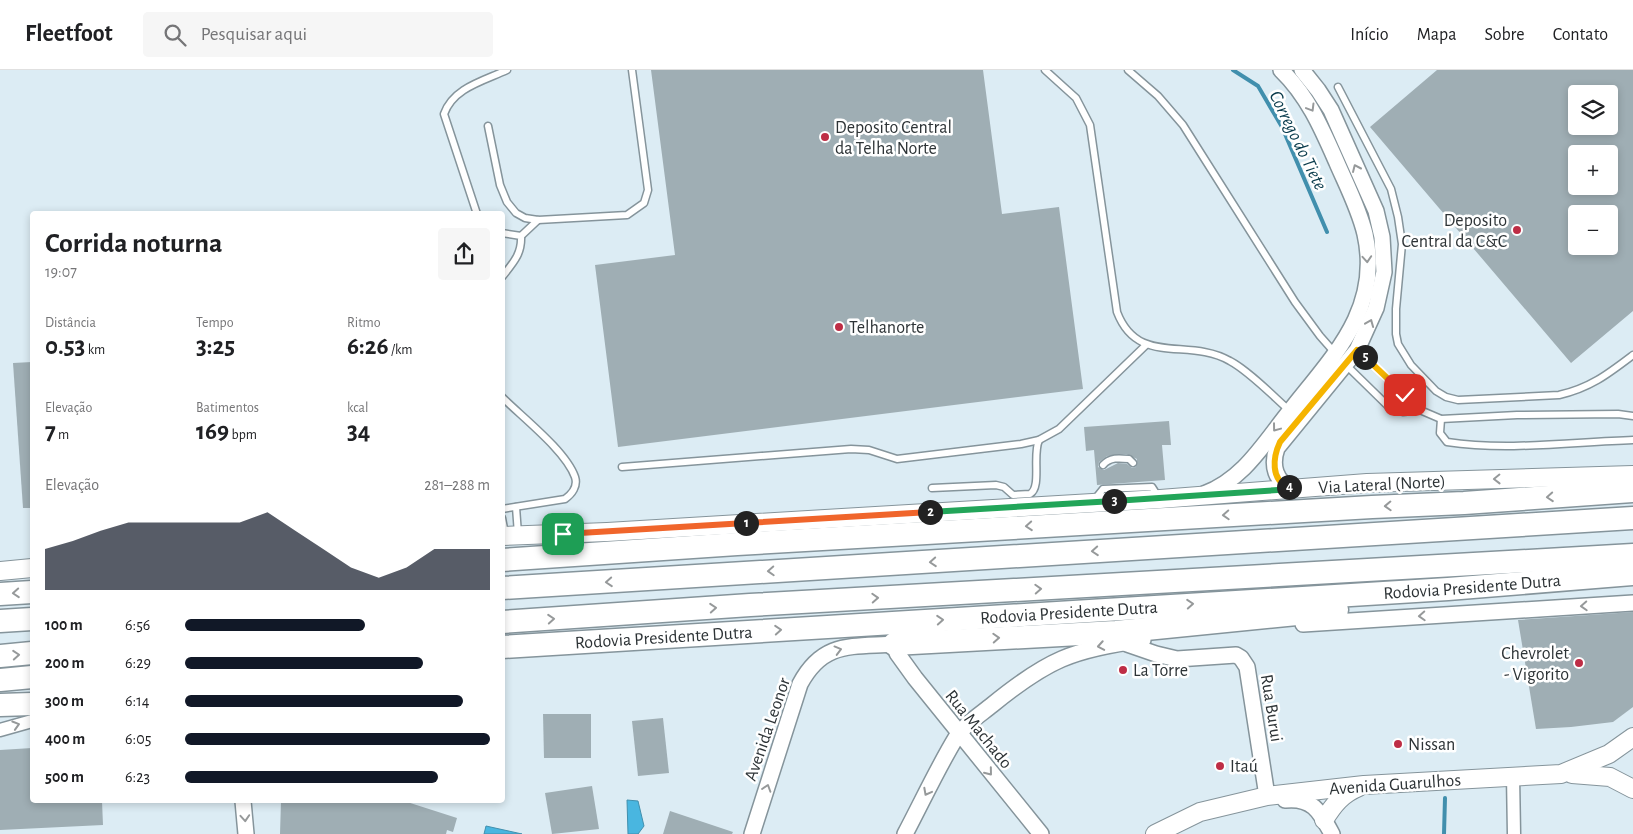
<!DOCTYPE html>
<html lang="pt">
<head>
<meta charset="utf-8">
<style>
	body { margin:0; font-family:"Alegreya Sans",sans-serif; background:#f6f6f6; color:#202124; height:100vh; display:flex; flex-direction:column; font-size:19px; white-space:nowrap }
	* { box-sizing:border-box; margin:0 }
	p { font-size:16px; color:#757577 }
	.icon { flex:none; width:28px; height:28px; fill:none; stroke:currentColor; stroke-width:2; stroke-linecap:round; stroke-linejoin:round }
	.map { position:relative; flex:1; overflow:hidden }
	.sheet { position:absolute; left:30px; top:141px; width:475px; height:592px; display:flex; flex-direction:column; background:#fff; border-radius:5px; box-shadow:0 2px 8px #0003 }
	.sheet>* { flex:none }
	.fabs { position:absolute; left:1568px; top:15px; display:grid; gap:10px }
	.fabs a { display:grid; place-items:center; width:50px; height:50px; border-radius:5px; background:#fff; box-shadow:0 2px 8px #0003; font-size:25px }
	.pin { position:absolute; display:grid; place-items:center; width:42px; height:42px; color:#fff; margin:-21px; border-radius:10px; box-shadow:0 2px 8px #0006 }
	.km { position:absolute; width:25px; height:25px; margin:-12px; border-radius:50%; background:#222; color:#fff; font-size:14px; line-height:25px; text-align:center }
	.round { display:grid; place-items:center; flex:none; width:52px; height:52px; border-radius:5px; background:#f6f6f6 }
	.overview { display:flex; align-items:center; justify-content:space-between; height:85px; padding:0 15px }
	h1 { font-size:28px; font-weight:700; line-height:38px }
	.stats { display:grid; grid-template-columns:repeat(3,1fr); gap:8px; height:85px; padding:5px 15px }
	.stats div { display:grid; align-content:center }
	.stats b { font-size:25px; font-weight:700 }
	.stats small { font-size:14px; font-weight:400 }
	.stats p { font-size:14px }
	.chart { height:140px; padding:10px 15px }
	.chart p { display:flex; justify-content:space-between }
	.chart svg { width:100%; height:90px; margin-top:5px; fill:#111827; opacity:.7 }
	ul { padding:0 15px; list-style:none; font-size:16px }
	li { display:grid; grid-template-columns:80px 60px 1fr; align-items:center; height:38px }
	li i { height:12px; border-radius:6px; background:#111827 }
	header { display:flex; align-items:center; gap:30px; box-sizing:border-box; height:70px; padding:0 25px; background:#fff; border-bottom:1px solid #e0e0e0 }
	header strong { font-size:24px }
	nav { display:flex; gap:28px; margin-inline-start:auto; font-size:18px }
	.search { width:350px; height:45px; background:#f6f6f6; display:flex; align-items:center; gap:12px; box-sizing:border-box; padding:0 18px; border-radius:5px; color:#757577; font-size:19px }
	.map>svg:first-child { display:block }
	.water { fill:#49b6e0; stroke:#418fad }
	.lines { fill:none; stroke-linecap:round; stroke-linejoin:round }
	.stream { stroke:#418fad; stroke-width:4 }
	.building { fill:#9faeb4; fill-rule:evenodd }
	.service-casing { stroke:#85949b; stroke-width:9 }
	.minor-casing { stroke:#85949b; stroke-width:15 }
	.tertiary-casing { stroke:#85949b; stroke-width:18 }
	.secondary-casing { stroke:#85949b; stroke-width:20 }
	.motorway-casing { stroke:#85949b; stroke-width:25 }
	.service { stroke:#fff; stroke-width:6 }
	.minor { stroke:#fff; stroke-width:12 }
	.tertiary { stroke:#fff; stroke-width:15 }
	.secondary { stroke:#fff; stroke-width:18 }
	.motorway { stroke:#fff; stroke-width:22 }
	.oneway { stroke:#96999a }
	.split-1-casing { stroke:#fff; stroke-width:10 }
	.split-2-casing { stroke:#fff; stroke-width:10 }
	.split-3-casing { stroke:#fff; stroke-width:10 }
	.split-4-casing { stroke:#fff; stroke-width:10 }
	.split-5-casing { stroke:#fff; stroke-width:10 }
	.split-6-casing { stroke:#fff; stroke-width:10 }
	.split-1 { stroke:#f0652b; stroke-width:6 }
	.split-2 { stroke:#f0652b; stroke-width:6 }
	.split-3 { stroke:#22a559; stroke-width:6 }
	.split-4 { stroke:#22a559; stroke-width:6 }
	.split-5 { stroke:#f5b400; stroke-width:6 }
	.split-6 { stroke:#f5b400; stroke-width:6 }
	.poi-dot { fill:#be2d45; stroke:#fff; stroke-width:2 }
	.labels { text-anchor:middle; stroke-width:5; stroke-linejoin:round; paint-order:stroke }
	.poi-label { font-size:18px; fill:#2d3336; stroke:#fff; text-anchor:start }
	.street-label { font-size:18px; fill:#2d3336; stroke:#fff }
	.water-label { font-size:19px; font-style:italic; fill:#093b4c; stroke:#fff }
</style>
</head>
<body>
<header>
<strong>Fleetfoot</strong>
<div class="search"><svg class="icon" aria-label="search" viewBox="0 0 24 24"><circle cx="10" cy="10" r="6"/><path d="M15 15l6 6"/></svg>Pesquisar aqui</div>
<nav><a>Início</a><a>Mapa</a><a>Sobre</a><a>Contato</a></nav>
</header>
<div class="map">
<svg width="1633" height="764" viewBox="0 0 1633 764">
	<rect width="100%" height="100%" fill="#dcecf4"/>
	<g class="water">
		<path d="M627,730L638,731L644,756L638,764H628Z"/>
		<path d="M486,756L522,764H484Z"/>
	</g>
	<g class="lines">
		<g class="stream">
			<path d="M1233,0L1258,16L1282,57L1327,162"/>
			<path d="M1444,764L1445,728"/>
		</g>
	</g>
	<g class="building">
		<path d="M651,0H983L1002,144L1059,137L1083,319L618,377L595,195L675,185Z"/>
		<path d="M1437,0H1633V241L1571,293L1370,57ZM1576,24H1609V56H1576ZM1576,84H1609V116H1576ZM1576,144H1609V176H1576Z"/>
		<path d="M32,292V438H23L13,293Z"/>
		<path d="M1169,351L1171,375H1162L1165,410L1097,415L1094,380L1086,381L1084,357ZM1126,384L1137,389L1136,397L1132,398L1127,394L1118,393L1104,400L1098,397L1099,392L1107,386Z"/>
		<path d="M1633,542V637L1613,652L1571,657L1536,659L1518,550Z"/>
		<path d="M543,644H591V688H544Z"/>
		<path d="M663,648L669,703L638,706L632,651Z"/>
		<path d="M32,678V731H102L103,755L0,760V680Z"/>
		<path d="M592,716L599,759L552,764L545,723Z"/>
		<path d="M281,731H404L457,748L453,762L447,760L446,764H280Z"/>
		<path d="M670,741L733,762L732,764H663Z"/>
	</g>
	<g class="lines">
		<g class="service-casing">
			<g id="service">
				<path d="M1045,0L1076,28L1090,55L1117,242C1138,297 1188,267 1230,291C1249,301 1273,326 1290,341"/>
				<path d="M1128,0L1158,26L1183,55L1295,232L1320,266L1335,283"/>
				<path d="M1338,17L1391,119L1398,147L1402,174L1396,239V264L1398,274L1411,295L1436,321L1446,327L1458,330L1559,325C1590,318 1608,304 1633,285"/>
				<path d="M488,56L500,115L507,132L516,143L525,148L538,150L627,145L644,133L648,120L632,0"/>
				<path d="M477,144L444,44C453,18 483,11 507,0"/>
				<path d="M502,163L521,166C522,184 513,193 502,207"/>
				<path d="M521,166L538,150"/>
				<path d="M1357,280L1420,340L1441,349L1517,345L1618,344L1633,346"/>
				<path d="M1345,294L1390,338L1403,342L1420,340"/>
				<path d="M502,327C522,347 566,381 575,407C578,416 572,424 565,429L502,439"/>
				<path d="M1441,349L1440,363L1447,372C1507,381 1572,372 1633,370"/>
				<path d="M1103,395C1110,387 1119,388 1129,389L1133,393"/>
				<path d="M622,397L851,379L869,380L897,389L1021,374L1039,370L1059,359L1146,275"/>
				<path d="M932,418L996,415L1004,417L1013,425L1030,424C1042,417 1032,385 1039,370"/>
				<path d="M1095,429L1103,419L1152,417L1159,428"/>
				<path d="M516,437L518,464"/>
				<path d="M502,448L505,464"/>
			</g>
		</g>
		<g class="minor-casing">
			<g id="minor">
				<path d="M0,660L32,651"/>
				<path d="M1513,706L1514,764"/>
			</g>
		</g>
		<g class="tertiary-casing">
			<g id="tertiary">
				<path d="M1293,419C1275,412 1271,395 1277,378L1357,280L1376,238L1384,202L1382,167L1376,141L1331,40L1318,20L1302,0"/>
				<path d="M1204,424C1244,409 1264,373 1290,341C1332,287 1382,240 1365,164C1359,139 1347,116 1337,93C1322,59 1308,26 1281,0"/>
				<path d="M1303,554L1633,533"/>
				<path d="M1127,574L1156,584L1177,589L1236,585L1241,588L1247,597L1267,726"/>
				<path d="M1285,730C1313,727 1320,742 1332,764"/>
				<path d="M243,731L246,764"/>
				<path d="M752,764L800,614C823,571 851,577 894,574L897,583L915,608L1041,764"/>
				<path d="M905,764C922,732 938,697 957,666C965,654 981,644 992,635C1047,590 1073,579 1143,570"/>
			</g>
		</g>
		<g class="secondary-casing">
			<g id="secondary">
				<path d="M502,466L607,462L1160,429L1367,413L1633,405"/>
				<path d="M0,501L32,498"/>
				<path d="M1572,704L1610,707L1633,719"/>
				<path d="M1324,750C1334,734 1342,724 1359,717"/>
				<path d="M1155,764L1200,742L1267,726L1364,715L1561,704L1609,684L1633,667"/>
			</g>
		</g>
		<g class="motorway-casing">
			<g id="motorway">
				<path d="M502,490L737,474L1372,437L1464,433L1633,421"/>
				<path d="M502,518L1633,448"/>
				<path d="M0,524L32,522"/>
				<path d="M0,551L32,549"/>
				<path d="M502,552L750,535L1633,485"/>
				<path d="M894,574L1116,562L1337,540"/>
				<path id="s1" d="M502,577L1448,519L1633,504"/>
				<path d="M0,586L32,583"/>
				<path d="M0,610L32,607"/>
				<path d="M0,635L32,634"/>
			</g>
		</g>
		<use href="#service" class="service"/>
		<use href="#minor" class="minor"/>
		<use href="#tertiary" class="tertiary"/>
		<use href="#secondary" class="secondary"/>
		<use href="#motorway" class="motorway"/>
	</g>
	<defs><path id="oneway-chevron" d="M-2-3.5L2.5 0L-2 3.5" fill="none" stroke-width="1.6" stroke-linecap="round" stroke-linejoin="round" transform="scale(1.25)"/></defs>
	<g class="oneway">
		<use href="#oneway-chevron" transform="translate(1311 38) rotate(59)"/>
		<use href="#oneway-chevron" transform="translate(1356 98) rotate(-114)"/>
		<use href="#oneway-chevron" transform="translate(1367 189) rotate(86)"/>
		<use href="#oneway-chevron" transform="translate(1370 253) rotate(-68)"/>
		<use href="#oneway-chevron" transform="translate(1276 358) rotate(127)"/>
		<use href="#oneway-chevron" transform="translate(1497 409) rotate(179)"/>
		<use href="#oneway-chevron" transform="translate(1550 427) rotate(176)"/>
		<use href="#oneway-chevron" transform="translate(1388 436) rotate(178)"/>
		<use href="#oneway-chevron" transform="translate(1226 445) rotate(177)"/>
		<use href="#oneway-chevron" transform="translate(1029 456) rotate(176)"/>
		<use href="#oneway-chevron" transform="translate(1095 481) rotate(176)"/>
		<use href="#oneway-chevron" transform="translate(933 492) rotate(176)"/>
		<use href="#oneway-chevron" transform="translate(771 501) rotate(177)"/>
		<use href="#oneway-chevron" transform="translate(609 512) rotate(176)"/>
		<use href="#oneway-chevron" transform="translate(1038 519) rotate(-3)"/>
		<use href="#oneway-chevron" transform="translate(16 523) rotate(176)"/>
		<use href="#oneway-chevron" transform="translate(875 528) rotate(-3)"/>
		<use href="#oneway-chevron" transform="translate(1190 534) rotate(-4)"/>
		<use href="#oneway-chevron" transform="translate(1584 536) rotate(177)"/>
		<use href="#oneway-chevron" transform="translate(713 538) rotate(-4)"/>
		<use href="#oneway-chevron" transform="translate(1422 546) rotate(177)"/>
		<use href="#oneway-chevron" transform="translate(551 549) rotate(-4)"/>
		<use href="#oneway-chevron" transform="translate(940 550) rotate(-4)"/>
		<use href="#oneway-chevron" transform="translate(778 560) rotate(-4)"/>
		<use href="#oneway-chevron" transform="translate(996 568) rotate(-3)"/>
		<use href="#oneway-chevron" transform="translate(1101 576) rotate(170)"/>
		<use href="#oneway-chevron" transform="translate(838 580) rotate(-15)"/>
		<use href="#oneway-chevron" transform="translate(16 585) rotate(-4)"/>
		<use href="#oneway-chevron" transform="translate(16 655) rotate(-17)"/>
		<use href="#oneway-chevron" transform="translate(989 702) rotate(51)"/>
		<use href="#oneway-chevron" transform="translate(767 718) rotate(-72)"/>
		<use href="#oneway-chevron" transform="translate(927 722) rotate(118)"/>
		<use href="#oneway-chevron" transform="translate(245 748) rotate(86)"/>
	</g>
	<g class="lines">
		<g class="split-1-casing">
			<path id="split-1" d="M563,464L746,453"/>
		</g>
		<g class="split-2-casing">
			<path id="split-2" d="M746,453L930,442"/>
		</g>
		<g class="split-3-casing">
			<path id="split-3" d="M930,442L1114,431"/>
		</g>
		<g class="split-4-casing">
			<path id="split-4" d="M1114,431L1293,419L1289,417"/>
		</g>
		<g class="split-5-casing">
			<path id="split-5" d="M1289,417C1270,410 1273,387 1280,372L1357,280L1365,287"/>
		</g>
		<g class="split-6-casing">
			<path id="split-6" d="M1365,287L1405,325"/>
		</g>
		<use href="#split-1" class="split-1"/>
		<use href="#split-2" class="split-2"/>
		<use href="#split-3" class="split-3"/>
		<use href="#split-4" class="split-4"/>
		<use href="#split-5" class="split-5"/>
		<use href="#split-6" class="split-6"/>
	</g>
	<g class="poi-dot">
		<circle cx="825" cy="67" r="5"/>
		<circle cx="1517" cy="160" r="5"/>
		<circle cx="839" cy="257" r="5"/>
		<circle cx="1579" cy="593" r="5"/>
		<circle cx="1123" cy="600" r="5"/>
		<circle cx="1398" cy="674" r="5"/>
		<circle cx="1220" cy="696" r="5"/>
	</g>
	<g class="labels">
		<g class="poi-label">
			<text x="835" y="63">Deposito Central<tspan x="835" dy="21">da Telha Norte</tspan></text>
			<text x="1507" y="156" text-anchor="end">Deposito<tspan x="1507" dy="21">Central da C&amp;C</tspan></text>
			<text x="849" y="263">Telhanorte</text>
			<text x="1569" y="589" text-anchor="end">Chevrolet<tspan x="1569" dy="21">- Vigorito</tspan></text>
			<text x="1133" y="606">La Torre</text>
			<text x="1408" y="680">Nissan</text>
			<text x="1230" y="702">Itaú</text>
		</g>
		<g class="street-label">
			<text transform="translate(1382 414) rotate(-3)" y="6">Via Lateral (Norte)</text>
			<text dy="6" stroke="none"><textPath href="#s1" startOffset="972">Rodovia Presidente Dutra</textPath></text>
			<text dy="6" stroke="none"><textPath href="#s1" startOffset="568">Rodovia Presidente Dutra</textPath></text>
			<text dy="6" stroke="none"><textPath href="#s1" startOffset="162">Rodovia Presidente Dutra</textPath></text>
			<text transform="translate(1272 638) rotate(81)" y="6">Rua Burui</text>
			<text transform="translate(767 659) rotate(-71)" y="6">Avenida Leonor</text>
			<text transform="translate(979 659) rotate(51)" y="6">Rua Machado</text>
			<text transform="translate(1395 714) rotate(-4)" y="6">Avenida Guarulhos</text>
		</g>
		<g class="water-label">
			<text transform="translate(1299 70) rotate(64)" y="7">Corrego do Tiete</text>
		</g>
	</g>
</svg>
<div class="fabs">
<a><svg class="icon" aria-label="layers" viewBox="0 0 24 24"><path d="M12 4l9 5-9 5-9-5zM3 14l9 5 9-5"/></svg></a>
<a>+</a>
<a>−</a>
</div>
<div class="pin" style="left:563px;top:464px;background:#1e9e55"><svg class="icon" aria-label="arrive" viewBox="0 0 24 24"><path d="M6 21V4h12l-3 4 3 4H6"/></svg></div>
<div class="pin" style="left:1405px;top:325px;background:#d93025"><svg class="icon" aria-label="check" viewBox="0 0 24 24"><path d="M5 12l5 5 9-10"/></svg></div>
<b class="km" style="left:746px;top:453px">1</b>
<b class="km" style="left:930px;top:442px">2</b>
<b class="km" style="left:1114px;top:431px">3</b>
<b class="km" style="left:1289px;top:417px">4</b>
<b class="km" style="left:1365px;top:287px">5</b>
<section class="sheet">
<div class="overview"><div><h1>Corrida noturna</h1><p>19:07</p></div><a class="round"><svg class="icon" aria-label="share" viewBox="0 0 24 24"><path d="M12 15V3M7 8l5-5 5 5M5 13v7h14v-7"/></svg></a></div>
<div class="stats">
<div><p>Distância</p><b>0.53<small> km</small></b></div>
<div><p>Tempo</p><b>3:25</b></div>
<div><p>Ritmo</p><b>6:26<small> /km</small></b></div>
</div>
<div class="stats">
<div><p>Elevação</p><b>7<small> m</small></b></div>
<div><p>Batimentos</p><b>169<small> bpm</small></b></div>
<div><p>kcal</p><b>34</b></div>
</div>
<div class="chart"><p><span>Elevação</span>281–288 m</p>
<svg viewBox="0 0 160 44" preserveAspectRatio="none"><path d="M0 44V24L10 20L20 15L30 11L40 11L50 11L60 11L70 11L80 6L90 15L100 24L110 33L120 38L130 33L140 24L150 24L160 24V44z"/></svg>
</div>
<ul>
<li><b>100 m</b>6:56<i style="width:59%"></i></li>
<li><b>200 m</b>6:29<i style="width:78%"></i></li>
<li><b>300 m</b>6:14<i style="width:91%"></i></li>
<li><b>400 m</b>6:05<i style="width:100%"></i></li>
<li><b>500 m</b>6:23<i style="width:83%"></i></li>
</ul>
</section>
</div>
</body>
</html>
